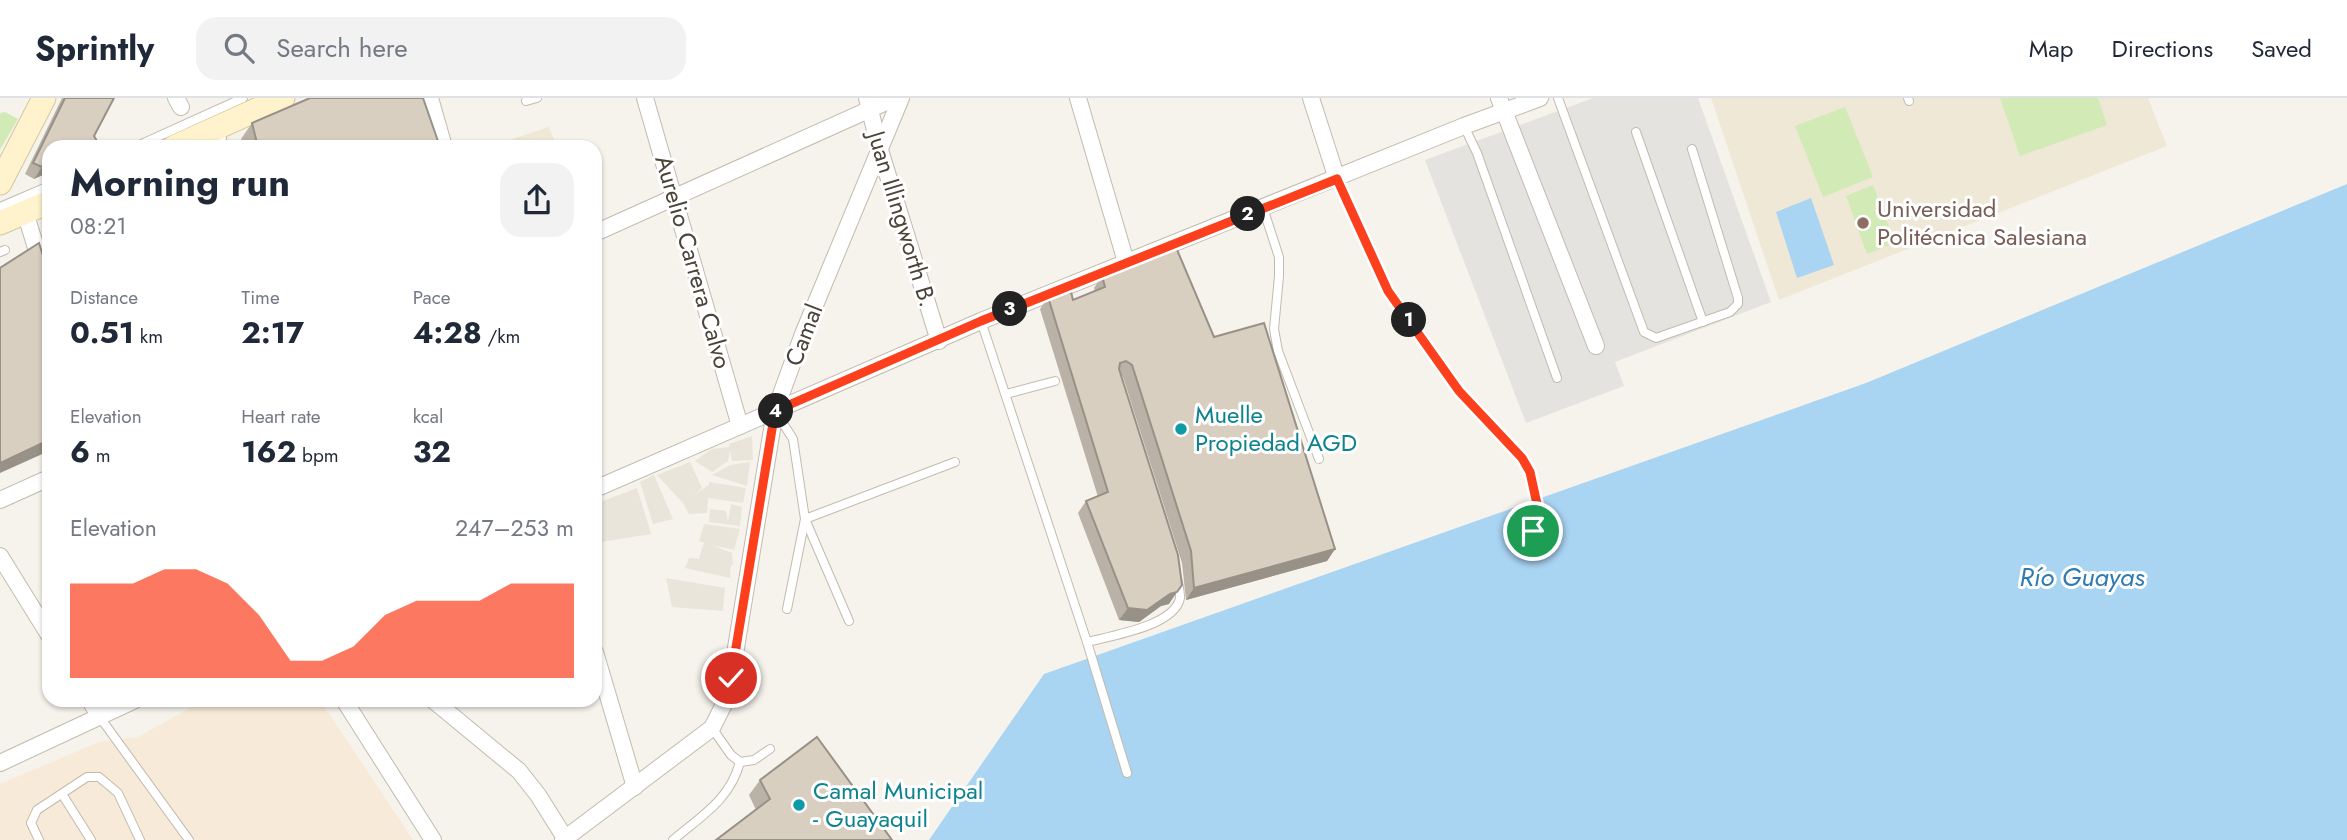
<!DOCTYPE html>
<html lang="en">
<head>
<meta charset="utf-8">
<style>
	body { margin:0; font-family:Jost,sans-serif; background:#f2f2f3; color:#1f2937; height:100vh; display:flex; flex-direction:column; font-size:26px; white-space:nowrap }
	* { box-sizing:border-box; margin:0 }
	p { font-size:23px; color:#747a83 }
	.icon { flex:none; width:38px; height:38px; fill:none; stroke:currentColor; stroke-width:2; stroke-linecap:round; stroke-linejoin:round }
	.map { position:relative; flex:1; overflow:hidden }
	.sheet { position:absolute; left:42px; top:42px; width:560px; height:567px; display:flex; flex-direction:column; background:#fff; border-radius:21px; box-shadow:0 2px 5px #0004 }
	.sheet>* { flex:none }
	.pin { position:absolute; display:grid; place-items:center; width:60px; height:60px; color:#fff; margin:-30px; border:4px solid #fff; border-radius:50%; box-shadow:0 2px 7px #0007 }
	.km { position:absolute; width:35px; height:35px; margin:-18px; border-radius:50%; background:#222; color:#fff; font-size:19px; line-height:35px; text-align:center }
	.round { display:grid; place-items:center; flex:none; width:74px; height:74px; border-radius:21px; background:#f2f2f3 }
	.summary { display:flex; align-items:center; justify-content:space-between; height:119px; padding:0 28px }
	h1 { font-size:38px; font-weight:700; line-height:52px }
	.metrics { display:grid; grid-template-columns:repeat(3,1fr); gap:10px; height:119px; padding:7px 28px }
	.metrics div { display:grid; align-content:center }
	.metrics b { font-size:30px; font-weight:700 }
	.metrics small { font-size:19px; font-weight:400 }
	.metrics p { font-size:19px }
	.chart { height:196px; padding:14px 28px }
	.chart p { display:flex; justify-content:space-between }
	.chart svg { width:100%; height:126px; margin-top:7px; fill:#fc3f1d; opacity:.7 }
	header { display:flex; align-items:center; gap:42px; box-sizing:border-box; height:98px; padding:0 35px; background:#fff; border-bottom:2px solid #e0e1e3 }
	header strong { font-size:33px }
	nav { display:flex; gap:38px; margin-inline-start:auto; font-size:24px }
	.search { width:490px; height:63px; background:#f2f2f3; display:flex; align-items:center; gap:18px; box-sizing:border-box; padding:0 24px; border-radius:21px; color:#747a83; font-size:26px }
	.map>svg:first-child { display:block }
	.residential { fill:#eae5da }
	.commercial { fill:#f7ead8 }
	.education { fill:#efe8d6 }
	.green { fill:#d2eab5 }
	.parking { fill:#e5e3e0 }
	.water { fill:#a9d4f2 }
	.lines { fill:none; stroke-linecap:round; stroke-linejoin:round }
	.lane-casing { stroke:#c2bbae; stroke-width:10 }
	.street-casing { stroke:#c2bbae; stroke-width:18 }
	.secondary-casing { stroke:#d6c79b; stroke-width:25 }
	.lane { stroke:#fff; stroke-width:8 }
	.street { stroke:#fff; stroke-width:16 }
	.secondary { stroke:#fff3cd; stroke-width:23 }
	.wall { fill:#bab2a6 }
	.shaded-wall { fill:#979187 }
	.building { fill:#d8cfc1; stroke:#979187; stroke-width:2 }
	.route-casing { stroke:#fff; stroke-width:14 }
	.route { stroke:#fc3f1d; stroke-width:9 }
	.education-dot { fill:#8d6e63; stroke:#fff; stroke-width:2.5 }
	.culture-dot { fill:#0f9aa8; stroke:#fff; stroke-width:2.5 }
	.labels { text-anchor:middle; stroke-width:6; stroke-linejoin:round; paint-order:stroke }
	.education-label { font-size:24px; fill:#785e54; stroke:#fff; text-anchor:start }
	.street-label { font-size:24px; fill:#4b4439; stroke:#fff }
	.culture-label { font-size:24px; fill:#0d838f; stroke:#fff; text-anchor:start }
	.water-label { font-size:26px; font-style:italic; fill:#2e7ab2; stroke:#fff }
</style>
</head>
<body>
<header>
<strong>Sprintly</strong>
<div class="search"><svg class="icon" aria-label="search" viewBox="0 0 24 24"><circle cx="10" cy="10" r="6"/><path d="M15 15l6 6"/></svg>Search here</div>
<nav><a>Map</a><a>Directions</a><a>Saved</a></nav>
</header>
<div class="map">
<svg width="2347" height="742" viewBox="0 0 2347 742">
	<rect width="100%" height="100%" fill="#f6f3ec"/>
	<g class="residential">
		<path d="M752,338L753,362L732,363L730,352L728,363L712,374L695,363L712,351L729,349V346Z"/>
		<path d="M690,364L702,390L694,397L709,387V384L746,390L743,405L708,400L707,415L689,416L683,405L657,377Z"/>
		<path d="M750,364L747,388L712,377L730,367Z"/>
		<path d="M654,377L673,421L653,426L640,384Z"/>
		<path d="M637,390L651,436L595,445V406Z"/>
		<path d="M731,406L742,409L740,428L709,424L710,411L726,413L728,423Z"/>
		<path d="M704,426L740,431L734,452L712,447L732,455L733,467H731L730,480L685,470L689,460L699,461L704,445L699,443Z"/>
		<path d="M666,480L725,490L723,513L672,509Z"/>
	</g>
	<path class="commercial" d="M204,602H320L413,742H0V686L99,644L138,639Z"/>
	<g class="education">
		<path d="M1711,0H2148L2167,48L1779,202Z"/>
		<path d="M549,29L557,49H488Z"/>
	</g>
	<g class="green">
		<path d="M2000,0H2098L2107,27L2020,58Z"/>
		<path d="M1845,9L1873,79L1823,99L1795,28Z"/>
		<path d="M5,14L18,21L0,52V15Z"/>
		<path d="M1873,87L1895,145L1867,156L1846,98Z"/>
	</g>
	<path class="parking" d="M1593,0H1698L1771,204L1615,264L1624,288L1526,325L1425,62Z"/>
	<g class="water">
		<path d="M2347,86V742H929L1044,576L1866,285Z"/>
		<path d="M1811,100L1834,167L1797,180L1776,114Z"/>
	</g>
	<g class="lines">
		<g class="lane-casing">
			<g id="lane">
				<path d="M1558,0L1644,234L1656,240L1730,214L1738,206V200L1692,51"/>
				<path d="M1908,0L1909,3"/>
				<path d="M526,3L537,0"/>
				<path d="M1464,28L1477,55L1557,280"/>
				<path d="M1636,34L1703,224"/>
				<path d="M135,49L243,0"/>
				<path d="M1337,81L1388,193L1459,293L1522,360L1530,374L1537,406L1538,419L1533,433"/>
				<path d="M0,109L49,88"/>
				<path d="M1263,110L1279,159V178L1274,231L1278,253L1319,361"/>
				<path d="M0,154L5,152"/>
				<path d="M981,223L1087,544L1127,675"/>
				<path d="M1006,296L1055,283"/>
				<path d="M777,316L793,341L805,421L849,523"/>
				<path d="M787,511L805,421L955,364"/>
				<path d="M1087,544C1110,538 1175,528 1180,500C1180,495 1179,489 1178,484"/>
				<path d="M99,618L189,742"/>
				<path d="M712,630L731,657L740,664L754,662L770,651"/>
				<path d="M62,696L91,742"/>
				<path d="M39,742L31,725L37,712L87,679H99L118,695L140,742"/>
				<path d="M673,742C701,718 730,702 740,664"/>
			</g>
		</g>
		<g class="street-casing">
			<g id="street">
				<path d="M176,0L181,9"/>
				<path d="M430,0L444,49"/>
				<path d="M645,0L740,328"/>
				<path d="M867,0L880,52L939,243"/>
				<path d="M1078,0L1126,164"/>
				<path d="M1311,0L1337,81"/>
				<path d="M1499,0L1596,248"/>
				<path d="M215,31L220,49"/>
				<path d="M25,114L49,192"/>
				<path d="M595,135L895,0"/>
				<path d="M595,391L981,223L1464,28L1540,0"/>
				<path d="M0,402L49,380"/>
				<path d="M0,458L49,537"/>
				<path d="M595,554L635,689"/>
				<path d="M90,602L99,618"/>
				<path d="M344,602L433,742"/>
				<path d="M433,602L519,673L538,697L565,740"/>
				<path d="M0,665L135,602"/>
				<path d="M563,742L712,630L724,606L731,580L775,313L803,236L901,0"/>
			</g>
		</g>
		<g class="secondary-casing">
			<g id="secondary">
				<path d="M174,49L283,0"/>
				<path d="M0,85L44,0"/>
				<path d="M0,125L49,104"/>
			</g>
		</g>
		<use href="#lane" class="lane"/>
		<use href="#street" class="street"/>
		<use href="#secondary" class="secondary"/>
	</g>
	<g class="wall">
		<path d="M62,0H114L49,74L34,81L25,76Z"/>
		<path d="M252,25L440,49H243L241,41Z"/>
		<path d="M1102,178L1214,239L1335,451L1327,463L1186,502L1182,465L1123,279L1121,277L1169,506L1161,508L1139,524L1119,522L1078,415L1086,403L1098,399L1040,211L1048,199L1073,202L1095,193L1094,190Z"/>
		<path d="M760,682L892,742L756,712L749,697Z"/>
	</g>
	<g class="shaded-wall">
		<path d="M97,43L93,49H85Z"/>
		<path d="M49,66V74L34,81L42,69Z"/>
		<path d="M49,342V353L0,375V365Z"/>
		<path d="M1335,451L1327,463L1186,502L1194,490Z"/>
		<path d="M1177,494L1169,506L1161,508L1139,524L1119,522L1128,510Z"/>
	</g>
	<g class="building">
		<path d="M65,0H114L94,38L97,43L85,49H49V66L42,69L33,65Z"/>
		<path d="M310,0H423L440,49H258L252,25Z"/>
		<path d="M39,145L49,176V342L0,365V170Z"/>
		<path d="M1175,147L1214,239L1264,225L1335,451L1194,490L1191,453L1132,267L1126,263L1120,265L1119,271L1178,457L1182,487L1177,494L1170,496L1147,512L1128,510L1086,403L1108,394L1048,199L1071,194L1073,202L1105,189L1102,178Z"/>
		<path d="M817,639L892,742H716L770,701L760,682Z"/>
	</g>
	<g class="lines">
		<g class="route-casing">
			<path id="route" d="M731,580L775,313L981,223L1337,81L1388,193L1459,293L1522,360L1530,374L1537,406L1538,419L1533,433"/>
		</g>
		<use href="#route" class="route"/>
	</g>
	<circle class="education-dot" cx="1863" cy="125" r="7"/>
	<g class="culture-dot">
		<circle cx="1181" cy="331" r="7"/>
		<circle cx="799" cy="707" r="7"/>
	</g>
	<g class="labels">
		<g class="education-label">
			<text x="1877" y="119">Universidad<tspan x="1877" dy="28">Politécnica Salesiana</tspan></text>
		</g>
		<g class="street-label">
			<text transform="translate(902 121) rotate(73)" y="8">Juan Illingworth B.</text>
			<text transform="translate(693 164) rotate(74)" y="8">Aurelio Carrera Calvo</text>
			<text transform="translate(804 237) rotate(-69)" y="8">Camal</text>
		</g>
		<g class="culture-label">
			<text x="1195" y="325">Muelle<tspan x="1195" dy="28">Propiedad AGD</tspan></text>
			<text x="813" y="701">Camal Municipal<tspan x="813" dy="28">- Guayaquil</tspan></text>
		</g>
		<g class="water-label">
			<text x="2082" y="488">Río Guayas</text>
		</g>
	</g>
</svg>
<div class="pin" style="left:1533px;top:433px;background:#1e9e55"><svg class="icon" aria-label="arrive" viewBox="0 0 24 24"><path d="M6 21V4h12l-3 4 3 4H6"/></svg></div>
<div class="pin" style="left:731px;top:580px;background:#d93025"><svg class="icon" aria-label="check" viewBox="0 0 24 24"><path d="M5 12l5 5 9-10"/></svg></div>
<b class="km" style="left:1409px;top:222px">1</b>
<b class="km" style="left:1248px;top:116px">2</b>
<b class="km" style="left:1010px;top:211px">3</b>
<b class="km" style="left:776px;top:313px">4</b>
<section class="sheet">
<div class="summary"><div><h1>Morning run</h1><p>08:21</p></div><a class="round"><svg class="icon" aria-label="share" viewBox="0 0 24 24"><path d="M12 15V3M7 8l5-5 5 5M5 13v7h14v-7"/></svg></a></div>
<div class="metrics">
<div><p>Distance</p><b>0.51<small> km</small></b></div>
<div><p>Time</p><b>2:17</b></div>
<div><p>Pace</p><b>4:28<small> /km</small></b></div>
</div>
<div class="metrics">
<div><p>Elevation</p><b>6<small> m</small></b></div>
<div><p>Heart rate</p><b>162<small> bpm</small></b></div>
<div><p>kcal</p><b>32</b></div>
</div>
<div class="chart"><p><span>Elevation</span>247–253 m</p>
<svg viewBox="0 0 160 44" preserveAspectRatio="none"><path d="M0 44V11L10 11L20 11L30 6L40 6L50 11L60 22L70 38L80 38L90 33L100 22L110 17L120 17L130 17L140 11L150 11L160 11V44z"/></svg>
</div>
</section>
</div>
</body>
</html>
